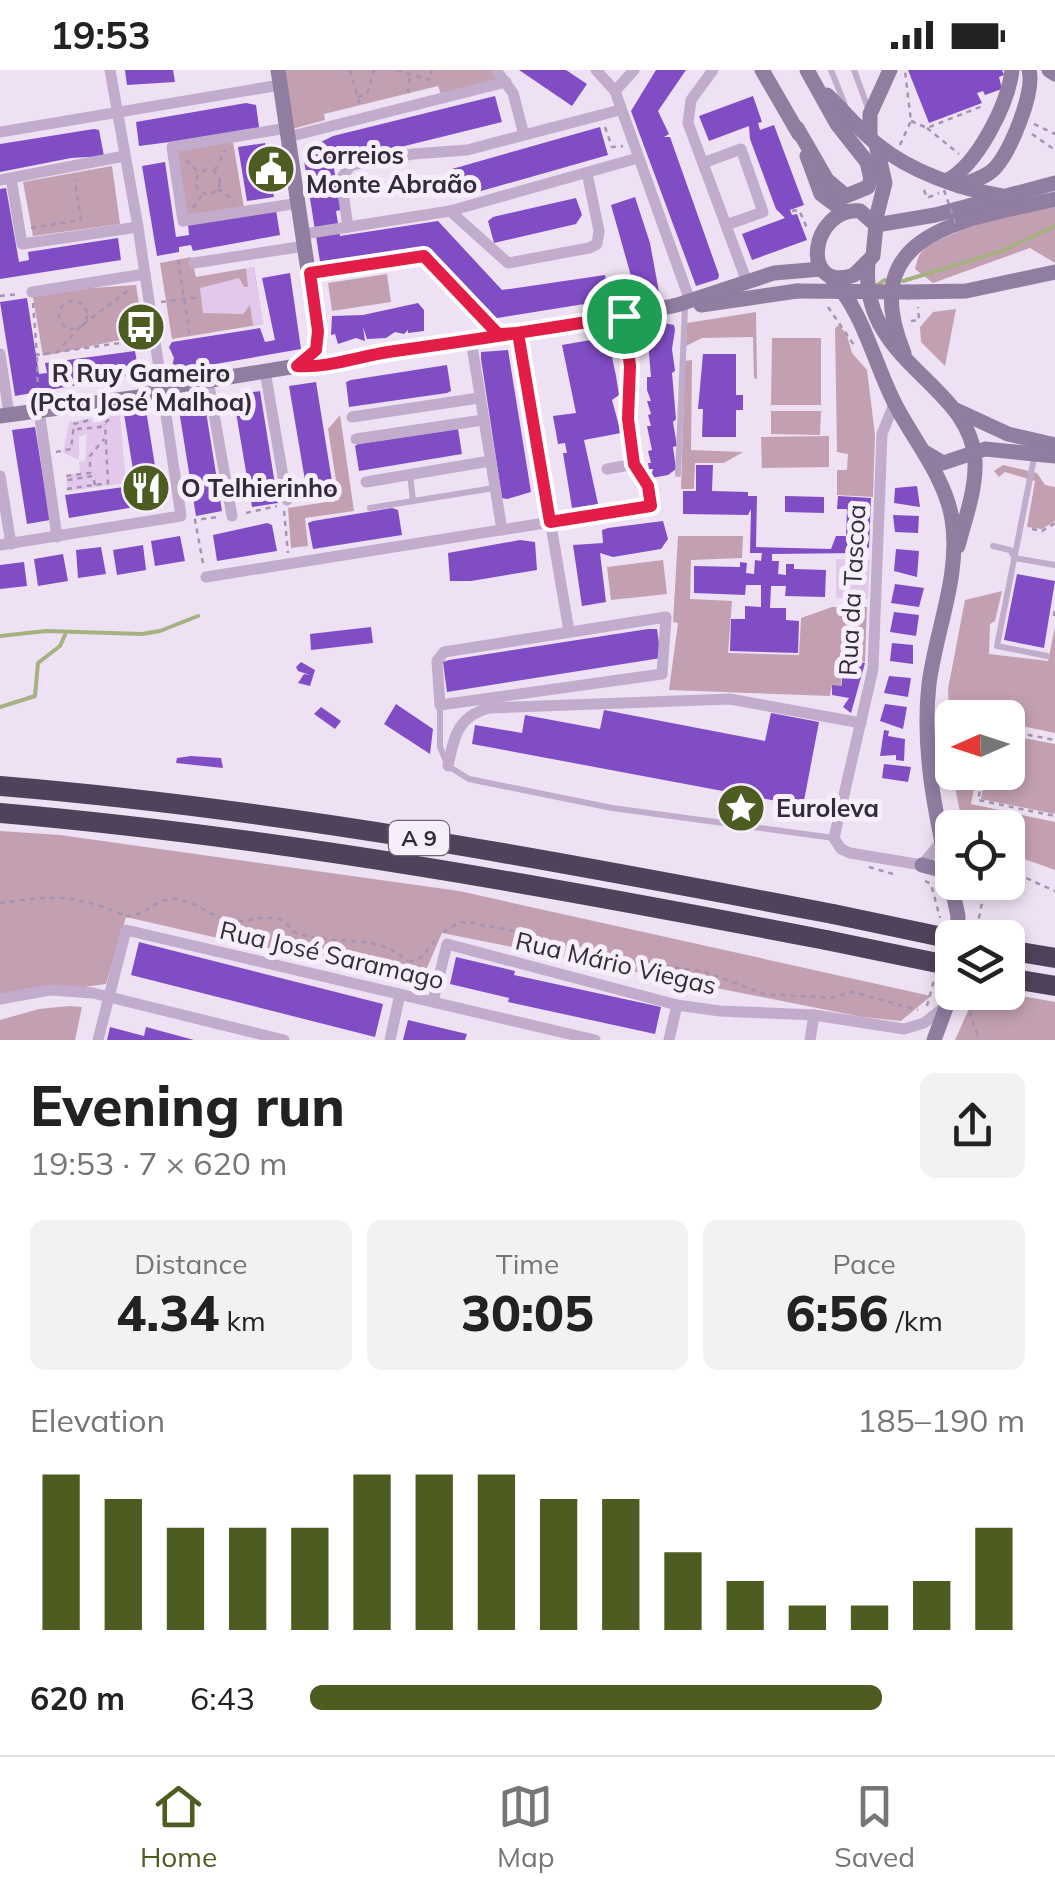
<!DOCTYPE html>
<html lang="en">
<head>
<meta charset="utf-8">
<style>
	body { margin:0; font-family:Mulish,sans-serif; background:#f2f2f2; color:#222; height:100vh; display:flex; flex-direction:column; font-size:38px; white-space:nowrap }
	* { box-sizing:border-box; margin:0 }
	p { font-size:32px; color:#767676 }
	.icon { flex:none; width:55px; height:55px; fill:none; stroke:currentColor; stroke-width:2; stroke-linecap:round; stroke-linejoin:round }
	.map { position:relative; height:970px; overflow:hidden }
	.panel { display:flex; flex-direction:column; background:#fff; flex:1 }
	.panel>* { flex:none }
	.needle { width:65px; rotate:267deg }
	.tools { position:absolute; left:935px; top:630px; display:grid; gap:20px }
	.tools a { display:grid; place-items:center; width:90px; height:90px; border-radius:15px; background:#fff; box-shadow:0 5px 15px #0003; font-size:50px }
	.pin { position:absolute; display:grid; place-items:center; width:85px; height:85px; color:#fff; margin:-42px; border:5px solid #fff; border-radius:50%; box-shadow:0 2px 10px #0007 }
	.round { display:grid; place-items:center; flex:none; width:105px; height:105px; border-radius:15px; background:#f2f2f2 }
	.overview { display:flex; align-items:center; justify-content:space-between; height:170px; padding:0 30px }
	h1 { font-size:55px; font-weight:800; line-height:75px }
	.figures { display:grid; grid-template-columns:repeat(3,1fr); gap:15px; height:170px; padding:10px 30px }
	.figures div { display:grid; align-content:center; border-radius:15px; background:#f2f2f2; text-align:center }
	.figures b { font-size:50px; font-weight:800 }
	.figures small { font-size:28px; font-weight:400 }
	.figures p { font-size:28px }
	.chart { height:280px; padding:20px 30px }
	.chart p { display:flex; justify-content:space-between }
	.chart svg { width:100%; height:180px; margin-top:10px; stroke:#4d5c20; stroke-width:6 }
	ul { padding:0 30px; list-style:none; font-size:32px }
	li { display:grid; grid-template-columns:160px 120px 1fr; align-items:center; height:75px }
	li i { height:25px; border-radius:12px; background:#4d5c20 }
	.status { display:flex; justify-content:space-between; align-items:center; height:70px; padding:0 50px; background:#fff; direction:ltr }
	.status svg { height:28px; fill:currentColor }
	.tabs { display:flex; justify-content:space-around; align-items:center; height:140px; border-top:2px solid #e0e0e0; background:#fff; font-size:28px; color:#767676 }
	.tabs a { display:grid; justify-items:center; gap:5px }
	.tabs .current { color:#4d5c20 }
	.map>svg:first-child { display:block }
	.green { fill:#c3a0b1 }
	.plaza { fill:#e2c8eb }
	.lines { fill:none; stroke-linecap:round; stroke-linejoin:round }
	.stream { stroke:#a6b180; stroke-width:4 }
	.building { fill:#814dc5 }
	.path { stroke:#a692b3; stroke-width:2.5; stroke-dasharray:5 5; stroke-linecap:butt }
	.lane { stroke:#c1accc; stroke-width:6 }
	.street { stroke:#c1accc; stroke-width:11 }
	.secondary { stroke:#907da0; stroke-width:15 }
	.highway { stroke:#4f425b; stroke-width:20 }
	.path-bridge { stroke:#a692b3; stroke-width:2.5; stroke-dasharray:5 5; stroke-linecap:butt }
	.secondary-bridge { stroke:#907da0; stroke-width:15 }
	.highway-bridge { stroke:#4f425b; stroke-width:20 }
	.route-casing { stroke:#fff; stroke-width:20 }
	.route { stroke:#e11d48; stroke-width:12 }
	.labels { text-anchor:middle; stroke-width:10; stroke-linejoin:round; paint-order:stroke }
	.shield { fill:#f7eefb; stroke:#6e6674; stroke-width:2.5 }
	.shield-label { font-size:22px; font-weight:bold; fill:#332b3a }
	.poi-label { font-size:25px; font-weight:bold; fill:#332b3a; stroke:#f7eefb; text-anchor:start }
	.street-label { font-size:25px; fill:#332b3a; stroke:#f7eefb }
</style>
</head>
<body>
<div class="status"><b>19:53</b><svg viewBox="0 0 49 12"><path d="M0 12V9h3v3zM5 12V6h3v6zM10 12V3h3v9zM15 12V0h3v12zM26 1h20v11H26zM47 4h2v5h-2z"/></svg></div>
<div class="map">
<svg width="1055" height="970" viewBox="0 0 1055 970">
	<rect width="100%" height="100%" fill="#eee1f3"/>
	<g class="green">
		<path d="M284,0H491L498,9L441,24L438,16L324,44L325,50L292,59Z"/>
		<path d="M233,72L244,138L187,147L176,81Z"/>
		<path d="M112,96L120,154L33,166L23,112Z"/>
		<path d="M1055,133V193L1030,178L933,213L915,199C916,196 918,186 920,184C934,163 1028,140 1055,133Z"/>
		<path d="M191,187L196,207L254,197L263,254L172,269L160,193Z"/>
		<path d="M387,204L391,232L332,241L328,213Z"/>
		<path d="M136,215L144,265L43,286L32,222Z"/>
		<path d="M956,239L945,296L921,272L920,257L933,242Z"/>
		<path d="M756,242L757,309L754,308L753,267L702,268L686,276L687,253Z"/>
		<path d="M839,255L847,265L852,283L867,300L875,365L873,427L837,425V400H847L848,384L837,382L835,258Z"/>
		<path d="M772,268H821V335H771Z"/>
		<path d="M692,290L691,380L743,382L724,393H695L694,419H681L685,291Z"/>
		<path d="M771,341H821L820,365L771,364Z"/>
		<path d="M340,345L354,441L305,448L308,476L291,478L288,438L339,430L328,359Z"/>
		<path d="M829,366V397L762,398L761,367Z"/>
		<path d="M1003,395L1037,403L1045,415L1055,417V451L1042,459L1027,457L1035,411L1005,402L999,407L994,401Z"/>
		<path d="M678,466H743L742,488L691,490L690,529L732,531L728,583L799,585L801,548L832,537H867L865,592L851,590L848,607L841,606L842,616L832,615L830,626L669,620L678,553L673,552Z"/>
		<path d="M663,490L667,524L611,530L607,497Z"/>
		<path d="M1002,521L995,551L990,554L989,584L1048,591L1055,557V663L1008,653V648H952V702L977,703L971,734L1055,752V800L1008,783V758L962,752L952,702L948,619L965,530Z"/>
		<path d="M1008,665L1055,674V744L981,729L986,703L1008,702Z"/>
		<path d="M0,761L60,765L459,821L931,926L901,951L862,947L442,863L420,914L126,847L106,914L0,929Z"/>
		<path d="M976,923H1004L1055,932V970H955Z"/>
		<path d="M69,936L82,937L75,970H0V950L39,939Z"/>
	</g>
	<g class="plaza">
		<path d="M254,197L263,254L253,256L250,235L243,244L203,243L200,218L239,208L244,217H248L246,198Z"/>
		<path d="M113,344H120L126,413L68,421L66,405L80,403L79,391L85,392L87,364L79,367V390L63,383L69,352L92,348L93,353L100,352Z"/>
		<path d="M836,489L870,490L868,529L836,528Z"/>
	</g>
	<g class="lines">
		<g class="stream">
			<path d="M903,211L1002,181L1055,156"/>
			<path d="M876,216L885,210"/>
			<path d="M0,566L46,561L142,564L160,561L198,546"/>
			<path d="M0,637L35,626L38,593L60,576L65,565"/>
		</g>
	</g>
	<g class="building">
		<path d="M125,0H173L175,12L127,15Z"/>
		<path d="M519,0H566L587,14L572,36Z"/>
		<path d="M656,0H686L658,41L669,64L664,67H670L719,205L718,209L696,216L631,41Z"/>
		<path d="M908,0H1002L1004,5L999,7L1002,19L985,25L983,21L977,23L982,33L929,53Z"/>
		<path d="M495,26L502,52L352,89L351,85L332,87L341,140L336,141L340,166L438,151L502,220L605,205L606,210H627L631,206L611,135L635,127L650,173L659,222L491,249L428,180L321,198L303,84L322,81L321,72L333,66Z"/>
		<path d="M753,26L762,52L758,53L760,60L774,55L804,135L790,140L792,145L797,144L807,170L752,190L742,164L785,148L776,139L750,69L749,56L709,71L699,46Z"/>
		<path d="M246,33L256,35L259,57L254,61L139,76L136,52Z"/>
		<path d="M600,57L608,85L460,127L452,99Z"/>
		<path d="M94,59L99,60L104,86L71,88L0,102V74Z"/>
		<path d="M265,73L274,127L247,131L238,77Z"/>
		<path d="M165,92L176,167L189,165L188,155L276,140L280,165L193,181L191,175L179,177V182L157,186L142,96Z"/>
		<path d="M6,118L19,192L29,190L28,182L118,168L121,190L0,209V119Z"/>
		<path d="M576,128L582,145L576,154L494,173L488,151L493,147Z"/>
		<path d="M290,203L301,279L187,299L172,297L174,288L169,277L172,272L260,258L265,272L275,270L262,208Z"/>
		<path d="M27,228L39,304L47,303L45,293L135,281L139,304L15,326L0,232Z"/>
		<path d="M418,233L424,240V261L408,263V260L404,264L395,262L386,268L367,269L363,257L365,271L356,268L338,274L335,264L331,265L332,246L363,245Z"/>
		<path d="M663,253L674,255L675,260L672,279L675,301L672,303L676,349L673,352L677,376L673,377L676,399L668,405L651,408L653,399H649L648,393H651L648,381L652,380L647,356H651L648,345L651,344L647,331H651L647,320V307H651L647,259L648,255Z"/>
		<path d="M602,268L609,273L616,306L619,325L612,330L621,363L584,370L598,434L572,438L563,383H567L565,373L558,374L553,346L576,343L562,275Z"/>
		<path d="M508,280L531,422L507,429L502,428L481,289V282Z"/>
		<path d="M703,284H736V325H743V340H736V367H702L703,339H698Z"/>
		<path d="M447,295L451,321L447,323L349,337L346,312L351,310Z"/>
		<path d="M316,312L334,424L308,428L289,316Z"/>
		<path d="M260,321L278,433L252,437L233,325Z"/>
		<path d="M204,329L222,441L196,446L178,334Z"/>
		<path d="M146,340L161,433L139,437L124,344Z"/>
		<path d="M35,357L50,450L27,454L12,360Z"/>
		<path d="M458,359L462,384L359,401L355,376L358,374Z"/>
		<path d="M696,395H713L712,421L748,422V426H757L756,477L831,479L836,466H846L847,439H837L838,426L871,428L869,478H860V483L772,484V491H779L778,504L786,505V494H794V499L826,500L825,527L785,526L786,516H771L770,538H786V550L799,551L798,583L730,581L731,549H745V536L761,537V515H746L745,525L694,523V496L740,497V492L747,493L746,503L754,504L755,490L761,491L762,483H750L751,439L748,445L683,444V421H696Z"/>
		<path d="M131,416L133,435L129,438L69,448L65,425Z"/>
		<path d="M917,416L920,437L894,433L895,418Z"/>
		<path d="M785,426L824,427V443L785,442Z"/>
		<path d="M392,438L398,440L402,465L313,479L308,453L313,451Z"/>
		<path d="M893,445L919,446L918,463L895,462Z"/>
		<path d="M663,451L668,469L661,479L613,487L600,483L606,532L582,536L573,475L603,473L602,460L608,458Z"/>
		<path d="M267,453L272,455L277,481L217,491L213,465Z"/>
		<path d="M180,466L185,491L155,496L151,471Z"/>
		<path d="M520,470L535,472L537,500L471,511H450L448,483Z"/>
		<path d="M143,475L146,500L117,505L113,480Z"/>
		<path d="M101,477L106,504L78,508L76,480Z"/>
		<path d="M896,479L919,481L917,507L894,501Z"/>
		<path d="M63,484L68,511L38,516L34,489Z"/>
		<path d="M24,492L27,516L0,519V495Z"/>
		<path d="M1017,504L1055,511L1044,578L1004,570Z"/>
		<path d="M895,514L924,518L919,537L891,533Z"/>
		<path d="M894,542L919,545L916,566L890,562Z"/>
		<path d="M371,557L373,573L311,580L310,564Z"/>
		<path d="M648,559H657L661,588L447,622L443,592L449,590Z"/>
		<path d="M892,573L913,575V594L890,591Z"/>
		<path d="M851,590L865,593L851,643L843,637L849,628L832,625V615L842,616V606L848,607Z"/>
		<path d="M301,592L315,600L310,616L298,613L304,604L310,605L298,601L296,597Z"/>
		<path d="M889,606L911,608L908,627L884,623Z"/>
		<path d="M396,634L433,659L430,684L384,654Z"/>
		<path d="M885,634L907,637L903,659L880,651Z"/>
		<path d="M321,637L341,651L335,659L314,644Z"/>
		<path d="M604,640L765,671L771,643L819,652L803,736L472,674L475,655L522,663L525,645L600,659Z"/>
		<path d="M884,660L889,661L888,666L905,669L904,691L896,690V685L880,686Z"/>
		<path d="M191,686L221,688L223,698L176,693L177,688Z"/>
		<path d="M884,694L911,697L908,712L882,708Z"/>
		<path d="M139,872L383,934L375,967L131,905Z"/>
		<path d="M456,887L515,901L514,905L661,937L655,964L508,932L509,928L450,914Z"/>
		<path d="M408,950L467,964L465,970H403Z"/>
		<path d="M110,957L144,966L146,957L194,970H107Z"/>
	</g>
	<g class="lines">
		<g class="path">
			<path d="M350,0L360,35"/>
			<path d="M397,0L429,10L432,0"/>
			<path d="M408,23L410,6"/>
			<path d="M358,27L367,24L374,0"/>
			<path d="M911,51L927,58L985,35"/>
			<path d="M1034,54L1055,64"/>
			<path d="M605,57L612,77L623,76"/>
			<path d="M927,58L959,84"/>
			<path d="M1032,64L1055,80"/>
			<path d="M900,75L911,51L905,1"/>
			<path d="M186,90L198,102"/>
			<circle cx="208" cy="112" r="12"/>
			<path d="M215,100L225,80"/>
			<path d="M218,119L235,131"/>
			<path d="M924,120L927,128L939,123"/>
			<path d="M193,138L203,124"/>
			<path d="M792,141L799,140L807,158"/>
			<path d="M31,158L81,150L75,110"/>
			<path d="M178,190L190,266"/>
			<path d="M0,226L19,224"/>
			<circle cx="73" cy="245" r="14"/>
			<path d="M161,232L201,227"/>
			<path d="M33,233L37,285L141,270"/>
			<path d="M828,237L856,278"/>
			<path d="M911,251L919,250L918,237"/>
			<path d="M56,283L81,256L129,220"/>
			<path d="M37,287L38,329"/>
			<path d="M77,359L100,357L113,346"/>
			<path d="M56,382L71,379L74,354L90,350"/>
			<path d="M641,404L649,424"/>
			<path d="M95,415L93,406L67,410L66,406L90,403V386L104,369"/>
			<path d="M67,419L108,413L105,354"/>
			<path d="M284,441L288,483"/>
			<path d="M246,443L277,436"/>
			<path d="M1032,459L1042,461L1055,453"/>
			<path d="M203,493L195,450L218,447"/>
			<path d="M1054,546L1055,540"/>
			<path d="M1008,661L1055,670"/>
			<path d="M984,702L978,730L1055,746"/>
			<path d="M869,797L893,804"/>
			<path d="M1008,800L1055,821"/>
			<path d="M925,811L931,814L940,848"/>
			<path d="M0,833C55,826 72,823 123,845"/>
			<path d="M126,846C148,846 153,829 175,829C196,830 212,849 234,851C254,852 280,838 292,861C330,878 373,860 408,891"/>
			<path d="M443,862L460,852L472,853L526,863L557,875L628,891L703,901L764,924L831,928L853,922L918,940"/>
			<path d="M975,868L986,812"/>
			<path d="M409,892L422,887L437,868"/>
			<path d="M386,906L387,902L408,905L409,893"/>
			<path d="M677,921L684,900"/>
			<path d="M967,922L966,931L979,970"/>
			<path d="M927,936L934,910"/>
		</g>
		<g class="lane">
			<path d="M831,0L845,35"/>
			<path d="M854,0L868,38"/>
			<path d="M1034,388L997,576L1047,586"/>
			<path d="M410,404L413,431"/>
			<path d="M678,404L685,237"/>
			<path d="M370,438L494,418"/>
			<path d="M993,476L1010,480L1015,488L1055,495"/>
			<path d="M440,637V677L448,696L469,709L612,738L834,768"/>
		</g>
		<g class="street">
			<path d="M496,0L513,23L524,65"/>
			<path d="M596,0L615,21L690,231"/>
			<path d="M713,0L691,30L688,53L747,212"/>
			<path d="M615,21L634,0"/>
			<path d="M287,58L172,77L183,151L299,133"/>
			<path d="M0,62L280,15"/>
			<path d="M288,67L506,12"/>
			<path d="M703,93L741,79L763,142L726,155"/>
			<path d="M11,108L22,174L138,157"/>
			<path d="M0,110L124,86"/>
			<path d="M450,141L508,193L589,178L597,174L599,161L587,103"/>
			<path d="M348,157L341,109L351,95L413,84L467,80L620,40"/>
			<path d="M304,164L450,141L638,88"/>
			<path d="M194,193L305,176"/>
			<path d="M310,203L423,187L498,264"/>
			<path d="M32,222L145,204"/>
			<path d="M518,263L569,561"/>
			<path d="M471,270L502,460"/>
			<path d="M0,284L9,344"/>
			<path d="M265,301L287,430"/>
			<path d="M208,310L232,446"/>
			<path d="M894,334L882,364L873,599L834,768L841,779L850,783L922,795L942,771"/>
			<path d="M39,340L57,467"/>
			<path d="M352,347L479,328"/>
			<path d="M356,369L483,350"/>
			<path d="M607,399L635,394C628,345 630,296 624,246"/>
			<path d="M0,406L11,474"/>
			<path d="M366,412L490,391"/>
			<path d="M0,475L181,446L138,157L110,0"/>
			<path d="M206,507L651,436"/>
			<path d="M666,547L662,604L440,635L437,591L444,582Z"/>
			<path d="M448,696C454,666 458,646 489,638L730,629L861,653"/>
			<path d="M0,929L50,920L93,923L284,970"/>
			<path d="M433,931L447,874L677,935L720,941L814,945L904,959L924,953L947,935"/>
			<path d="M98,970L126,860L595,970"/>
			<path d="M390,970L400,924"/>
			<path d="M669,970L677,935"/>
			<path d="M810,970L814,945"/>
		</g>
		<g class="secondary">
			<path d="M278,0L317,261L316,280L297,296"/>
			<path d="M762,0L799,64"/>
			<path d="M1049,0L1055,4"/>
			<path d="M827,25C844,41 860,61 878,75C911,102 961,119 1002,126"/>
			<path d="M797,58L827,110L846,126L868,117L871,109L867,92L837,54L807,0"/>
			<path d="M870,66V44L890,0"/>
			<path d="M807,86L821,124L845,142"/>
			<path d="M946,111C977,96 1008,34 1012,0"/>
			<path d="M959,116C971,111 986,108 995,98C1011,80 1035,22 1029,0"/>
			<path d="M860,141L876,155L873,186L854,205C799,224 810,137 860,141Z"/>
			<path d="M875,152L885,113L876,74"/>
			<path d="M876,155L935,145L1055,113"/>
			<path d="M868,193C859,294 972,313 975,392C976,420 965,449 958,476"/>
			<path d="M830,206C864,242 873,291 895,334C914,371 945,407 952,449C961,505 936,559 929,614C920,692 942,771 958,846L957,868"/>
			<path d="M909,222L966,221L1055,202"/>
			<path d="M701,235L797,221"/>
			<path d="M904,283C853,160 967,150 1055,129"/>
			<path d="M956,340L1008,364L1055,375"/>
			<path d="M0,346L139,327L162,318L297,296L315,297L347,288L624,246L677,235L774,203L821,199"/>
			<path d="M926,383L943,393L985,379L1055,386"/>
			<path d="M922,795L949,802"/>
			<path d="M934,970L947,935L952,904"/>
		</g>
		<g class="highway">
			<path d="M0,716C281,739 557,791 833,844"/>
			<path d="M0,743C278,767 552,817 826,870"/>
			<path d="M1008,880L1055,888"/>
			<path d="M1008,908L1055,916"/>
		</g>
		<path class="path-bridge" d="M944,120L957,158"/>
		<path class="secondary-bridge" d="M797,221L909,222"/>
		<g class="highway-bridge">
			<path d="M833,844L952,869"/>
			<path d="M826,870L952,896"/>
		</g>
	</g>
	<g class="lines">
		<g class="route-casing">
			<path id="route" d="M624,246C545,259 467,271 388,282C357,287 328,298 297,296L316,280L318,261L310,203L424,186L498,264L518,263L550,452L651,436L648,416L634,394L628,349L630,296L624,246"/>
		</g>
		<use href="#route" class="route"/>
	</g>
	<defs>
		<g id="civic-disc" transform="scale(2.5)"><circle r="9.5" fill="#4d5c20" stroke="#f7eefb"/><path d="M-.6-6.5H3V-4.5H.6V-3L4-1V1h2V6H-6V1h2V-1L-.6-3ZM-1.2 2.5V6h2.4V2.5Z" fill="#fff"/></g>
		<g id="bus-disc" transform="scale(2.5)"><circle r="9.5" fill="#4d5c20" stroke="#f7eefb"/><path d="M-5-6H5V4H4V6H2V4H-2V6H-4V4H-5ZM-3.5-4V0h7V-4ZM-3.5 1.2v1.5H-2V1.2ZM2 1.2v1.5H3.5V1.2Z" fill="#fff"/></g>
		<g id="restaurant-disc" transform="scale(2.5)"><circle r="9.5" fill="#4d5c20" stroke="#f7eefb"/><path d="M-5-6h1v4h1v-4h1v4h1v-4h1v5L-1.5 .5V6h-2V.5L-5-1ZM5-6V6H3V1.5H1.5Q1.5-4 5-6Z" fill="#fff"/></g>
		<g id="sight-disc" transform="scale(2.5)"><circle r="9.5" fill="#4d5c20" stroke="#f7eefb"/><path d="M0-6L1.8-2.2L6-1.7L2.9 1.2L3.7 5.4L0 3.3L-3.7 5.4L-2.9 1.2L-6-1.7L-1.8-2.2Z" fill="#fff"/></g>
	</defs>
	<g fill-rule="evenodd">
		<use href="#civic-disc" x="271" y="99"/>
		<use href="#bus-disc" x="141" y="257"/>
		<use href="#restaurant-disc" x="146" y="418"/>
		<use href="#sight-disc" x="741" y="738"/>
	</g>
	<g class="labels">
		<rect class="shield" x="389" y="751" width="60" height="34" rx="8"/>
		<g class="shield-label">
			<text x="419" y="776">A 9</text>
		</g>
		<g class="poi-label">
			<text x="306" y="94">Correios<tspan x="306" dy="29">Monte Abraão</tspan></text>
			<text x="141" y="312" text-anchor="middle">R Ruy Gameiro<tspan x="141" dy="29">(Pcta José Malhoa)</tspan></text>
			<text x="181" y="427">O Telhierinho</text>
			<text x="776" y="747">Euroleva</text>
		</g>
		<g class="street-label">
			<text transform="translate(852 520) rotate(-87)" y="9">Rua da Tascoa</text>
			<text transform="translate(332 885) rotate(13)" y="9">Rua José Saramago</text>
			<text transform="translate(616 893) rotate(13)" y="9">Rua Mário Viegas</text>
		</g>
	</g>
</svg>
<div class="tools">
<a><svg class="needle" viewBox="-14 -14 28 28"><path d="M0-13l5 13h-10z" fill="#e53935"/><path d="M0 13l5-13h-10z" fill="#767676"/></svg></a>
<a><svg class="icon" aria-label="locate" viewBox="0 0 24 24"><circle cx="12" cy="12" r="6"/><path d="M12 2v4M12 18v4M2 12h4M18 12h4"/></svg></a>
<a><svg class="icon" aria-label="layers" viewBox="0 0 24 24"><path d="M12 4l9 5-9 5-9-5zM3 14l9 5 9-5"/></svg></a>
</div>
<div class="pin" style="left:624px;top:246px;background:#1e9e55"><svg class="icon" aria-label="arrive" viewBox="0 0 24 24"><path d="M6 21V4h12l-3 4 3 4H6"/></svg></div>
</div>
<section class="panel">
<div class="overview"><div><h1>Evening run</h1><p>19:53 · 7 × 620 m</p></div><a class="round"><svg class="icon" aria-label="share" viewBox="0 0 24 24"><path d="M12 15V3M7 8l5-5 5 5M5 13v7h14v-7"/></svg></a></div>
<div class="figures">
<div><p>Distance</p><b>4.34<small> km</small></b></div>
<div><p>Time</p><b>30:05</b></div>
<div><p>Pace</p><b>6:56<small> /km</small></b></div>
</div>
<div class="chart"><p><span>Elevation</span>185–190 m</p>
<svg viewBox="0 0 160 44" preserveAspectRatio="none"><path d="M5 44V6M15 44V12M25 44V19M35 44V19M45 44V19M55 44V6M65 44V6M75 44V6M85 44V12M95 44V12M105 44V25M115 44V32M125 44V38M135 44V38M145 44V32M155 44V19"/></svg>
</div>
<ul>
<li><b>620 m</b>6:43<i style="width:80%"></i></li>
</ul>
</section>
<nav class="tabs">
<a class="current"><svg class="icon" aria-label="home" viewBox="0 0 24 24"><path d="M3 11l9-7 9 7M6 9v11h12V9"/></svg>Home</a>
<a><svg class="icon" aria-label="map" viewBox="0 0 24 24"><path d="M3 6l6-2 6 2 6-2v14l-6 2-6-2-6 2zM9 4v14M15 6v14"/></svg>Map</a>
<a><svg class="icon" aria-label="saved" viewBox="0 0 24 24"><path d="M7 4h10v16l-5-4-5 4z"/></svg>Saved</a>
</nav>
</body>
</html>
